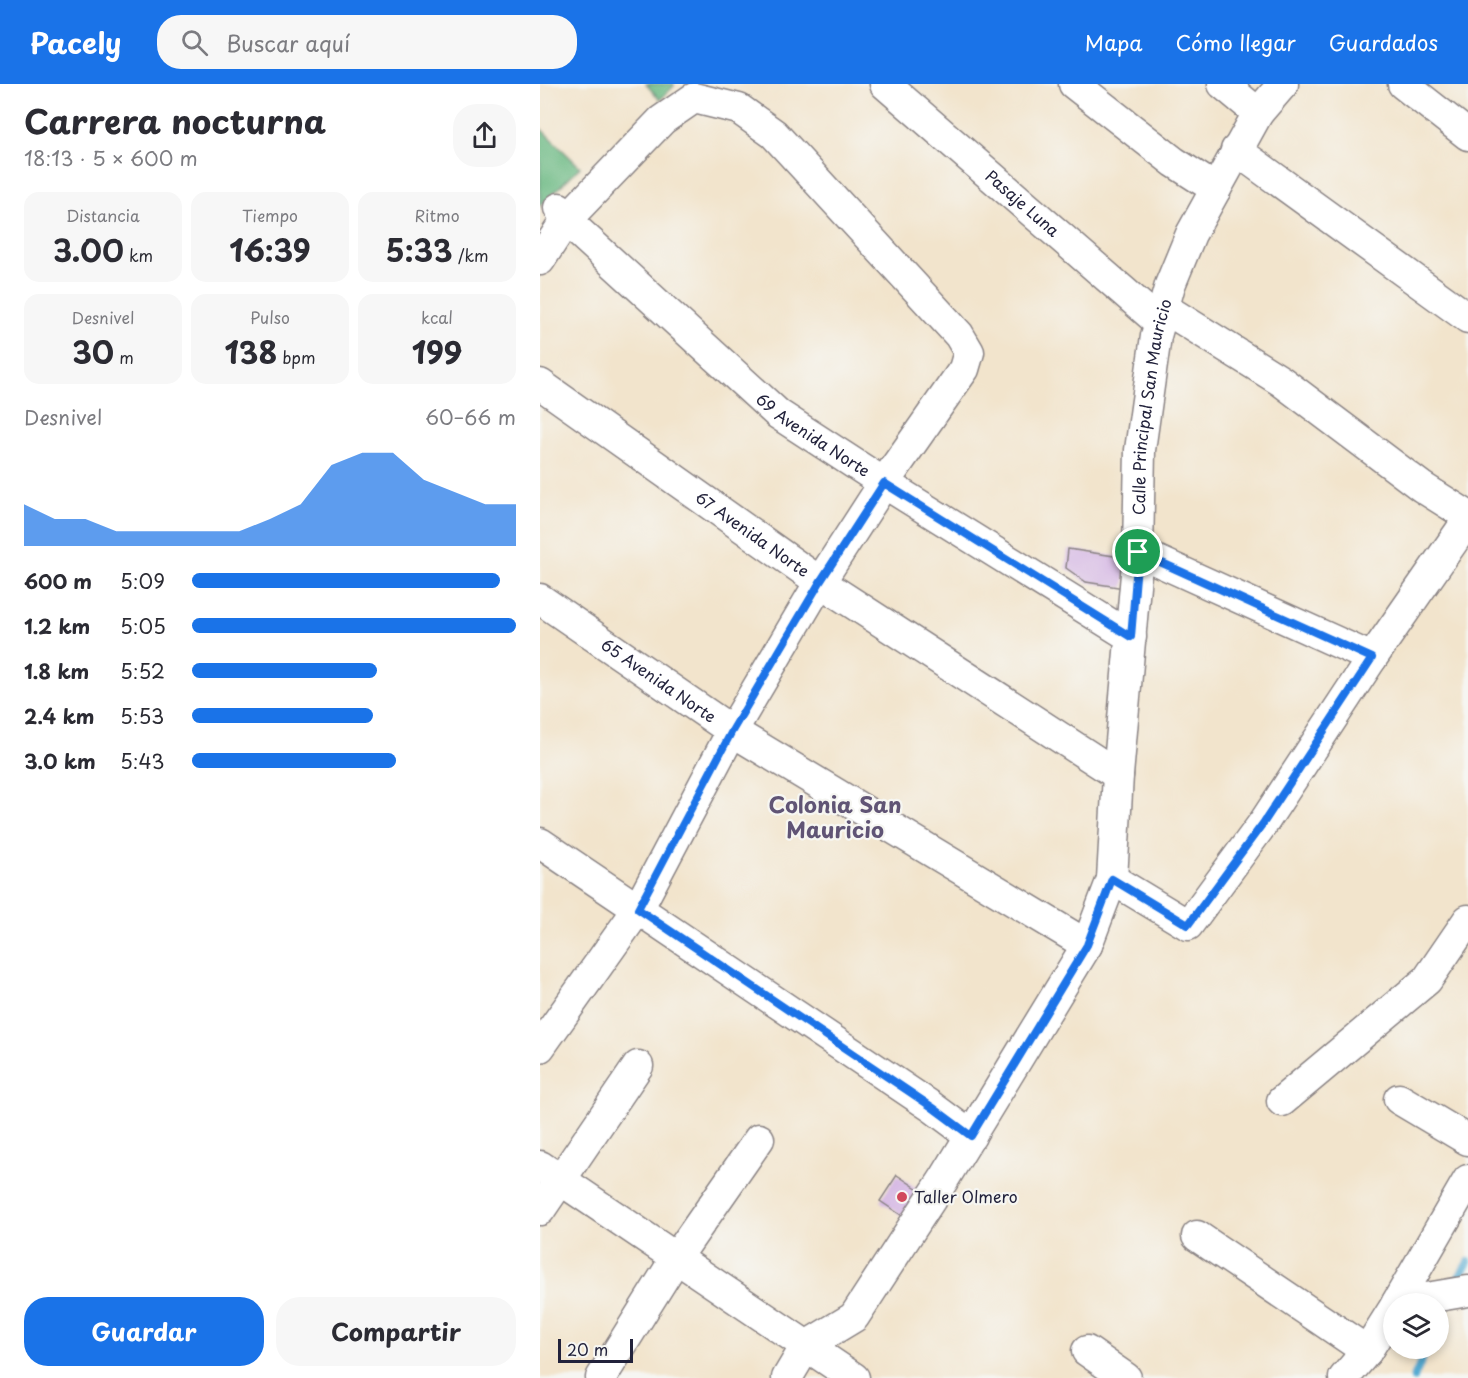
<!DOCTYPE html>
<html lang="es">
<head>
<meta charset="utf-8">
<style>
	body { margin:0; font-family:"Playpen Sans",sans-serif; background:#f7f7f7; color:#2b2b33; height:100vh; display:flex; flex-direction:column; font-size:22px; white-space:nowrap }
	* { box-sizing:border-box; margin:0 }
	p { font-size:20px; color:#7c7c81 }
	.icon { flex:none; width:33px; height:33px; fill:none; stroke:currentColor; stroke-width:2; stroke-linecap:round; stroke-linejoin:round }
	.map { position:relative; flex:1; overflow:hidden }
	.sheet { display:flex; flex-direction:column; background:#fff; width:540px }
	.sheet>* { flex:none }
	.fabs { position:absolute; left:843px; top:1209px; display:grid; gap:12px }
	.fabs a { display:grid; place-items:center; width:66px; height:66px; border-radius:50%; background:#fff; box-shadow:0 3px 9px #0003; font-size:30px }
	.scale { position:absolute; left:18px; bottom:15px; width:75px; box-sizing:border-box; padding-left:6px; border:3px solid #22223b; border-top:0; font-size:16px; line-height:21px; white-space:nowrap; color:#22223b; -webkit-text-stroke:4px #f6f6f2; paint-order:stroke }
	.pin { position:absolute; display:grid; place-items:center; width:51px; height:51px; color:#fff; margin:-26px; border:3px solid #fff; border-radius:50%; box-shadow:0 2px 6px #0007 }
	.round { display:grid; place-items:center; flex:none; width:63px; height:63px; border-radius:24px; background:#f7f7f7 }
	.head { display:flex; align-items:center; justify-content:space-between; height:102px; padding:0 24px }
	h1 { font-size:33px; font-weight:700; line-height:45px }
	.metrics { display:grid; grid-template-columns:repeat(3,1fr); gap:9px; height:102px; padding:6px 24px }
	.metrics div { display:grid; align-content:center; border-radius:15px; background:#f7f7f7; text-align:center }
	.metrics b { font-size:30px; font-weight:700 }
	.metrics small { font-size:16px; font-weight:400 }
	.metrics p { font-size:16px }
	.chart { height:168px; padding:12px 24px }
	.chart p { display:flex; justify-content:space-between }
	.chart svg { width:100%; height:108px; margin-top:6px; fill:#1a73e8; opacity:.7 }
	.button { display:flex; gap:12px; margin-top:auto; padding:12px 24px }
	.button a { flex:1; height:69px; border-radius:24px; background:#1a73e8; color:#fff; font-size:24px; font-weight:700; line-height:69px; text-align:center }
	.button a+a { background:#f7f7f7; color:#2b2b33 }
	ul { padding:0 24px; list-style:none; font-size:20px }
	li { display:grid; grid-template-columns:96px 72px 1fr; align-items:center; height:45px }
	li i { height:15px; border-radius:8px; background:#1a73e8 }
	header { display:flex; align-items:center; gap:36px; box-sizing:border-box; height:84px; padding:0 30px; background:#1a73e8; color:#fff }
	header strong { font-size:28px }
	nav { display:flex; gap:33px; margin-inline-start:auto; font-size:21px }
	.search { width:420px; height:54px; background:#f7f7f7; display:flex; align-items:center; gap:15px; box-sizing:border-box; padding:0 21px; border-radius:24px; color:#7c7c81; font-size:22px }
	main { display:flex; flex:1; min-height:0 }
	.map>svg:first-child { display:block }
	.forest { fill:#6cb983; stroke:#476e5f; stroke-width:1.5 }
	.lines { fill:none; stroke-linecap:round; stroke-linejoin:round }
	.stream { stroke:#56abd2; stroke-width:8 }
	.building { fill:#d2b1e2 }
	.minor-casing { stroke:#8a8384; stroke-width:33 }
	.minor { stroke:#fff; stroke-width:30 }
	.route-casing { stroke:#fff; stroke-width:12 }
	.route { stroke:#1a73e8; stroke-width:8 }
	.poi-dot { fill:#d1495b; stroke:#f6f6f2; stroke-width:2 }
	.labels { text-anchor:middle; stroke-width:4.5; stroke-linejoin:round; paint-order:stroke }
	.street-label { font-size:16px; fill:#22223b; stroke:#f6f6f2 }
	.poi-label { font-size:16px; fill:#22223b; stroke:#f6f6f2; text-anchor:start }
	.district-label { font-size:22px; font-weight:bold; fill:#605475; stroke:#f6f6f2 }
</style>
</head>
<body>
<header>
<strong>Pacely</strong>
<div class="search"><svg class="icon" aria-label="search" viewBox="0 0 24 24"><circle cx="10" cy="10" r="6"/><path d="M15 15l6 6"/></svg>Buscar aquí</div>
<nav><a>Mapa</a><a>Cómo llegar</a><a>Guardados</a></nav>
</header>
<main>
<section class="sheet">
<div class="head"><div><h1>Carrera nocturna</h1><p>18:13 · 5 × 600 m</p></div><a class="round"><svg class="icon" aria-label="share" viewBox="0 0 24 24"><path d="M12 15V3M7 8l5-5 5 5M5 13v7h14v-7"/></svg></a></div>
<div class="metrics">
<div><p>Distancia</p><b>3.00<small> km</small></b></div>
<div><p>Tiempo</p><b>16:39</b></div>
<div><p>Ritmo</p><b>5:33<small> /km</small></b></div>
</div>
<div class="metrics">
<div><p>Desnivel</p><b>30<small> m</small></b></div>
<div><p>Pulso</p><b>138<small> bpm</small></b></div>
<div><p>kcal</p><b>199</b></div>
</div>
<div class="chart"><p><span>Desnivel</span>60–66 m</p>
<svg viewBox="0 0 160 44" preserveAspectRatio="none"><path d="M0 44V27L10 33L20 33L30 38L40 38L50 38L60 38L70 38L80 33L90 27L100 11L110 6L120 6L130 17L140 22L150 27L160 27V44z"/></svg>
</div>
<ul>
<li><b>600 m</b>5:09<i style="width:95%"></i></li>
<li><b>1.2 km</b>5:05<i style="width:100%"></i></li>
<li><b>1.8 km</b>5:52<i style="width:57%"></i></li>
<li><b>2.4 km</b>5:53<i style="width:56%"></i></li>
<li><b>3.0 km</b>5:43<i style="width:63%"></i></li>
</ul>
<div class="button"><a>Guardar</a><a>Compartir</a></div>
</section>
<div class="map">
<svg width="928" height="1294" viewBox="0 0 928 1294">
	<rect width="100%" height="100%" fill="#f6f6f2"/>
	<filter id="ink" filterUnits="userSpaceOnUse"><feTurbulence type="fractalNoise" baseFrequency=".0167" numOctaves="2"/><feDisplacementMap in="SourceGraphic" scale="12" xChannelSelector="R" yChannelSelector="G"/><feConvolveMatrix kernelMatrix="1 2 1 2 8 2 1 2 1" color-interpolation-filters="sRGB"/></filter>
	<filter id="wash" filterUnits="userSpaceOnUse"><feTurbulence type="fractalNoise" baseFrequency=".008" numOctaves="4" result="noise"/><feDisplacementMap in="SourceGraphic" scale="24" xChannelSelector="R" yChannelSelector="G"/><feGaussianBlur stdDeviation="1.35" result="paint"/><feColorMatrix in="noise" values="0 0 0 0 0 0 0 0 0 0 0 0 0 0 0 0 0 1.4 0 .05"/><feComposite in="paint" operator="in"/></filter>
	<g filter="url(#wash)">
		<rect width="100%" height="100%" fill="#f2e4cc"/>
		<g class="forest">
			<path d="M106,0H134V2L120,16Z"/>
			<path d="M0,44L40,83L0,122Z"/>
		</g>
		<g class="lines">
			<g class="stream">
				<path d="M915,1200L928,1178"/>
				<path d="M898,1238L908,1217"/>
				<path d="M874,1294L887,1264"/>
			</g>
		</g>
		<g id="blocks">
			<g class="building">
				<path d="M528,465L587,474L584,504L546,498L526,484Z"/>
				<path d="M357,1091L384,1109L367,1135L340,1117Z"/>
			</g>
		</g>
	</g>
	<g filter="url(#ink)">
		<use href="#blocks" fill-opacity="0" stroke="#8a8384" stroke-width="1.5"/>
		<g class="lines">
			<g class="minor-casing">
				<g id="minor">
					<path id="s1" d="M345,0L620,239"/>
					<path d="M534,0L634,78L676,105"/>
					<path d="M683,0L718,29"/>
					<path d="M863,0L928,51"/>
					<path d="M696,66L928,234"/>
					<path id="s2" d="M19,124L26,136L238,330L344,399L591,553"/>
					<path d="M0,176L26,136L122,36L154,14L199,25L234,50L419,251L429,268L424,285L344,399L280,498L192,647L98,825L0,963"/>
					<path d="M624,224L741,297L882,403L928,432"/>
					<path id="s3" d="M0,300L280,498L578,691"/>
					<path d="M598,468L832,574"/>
					<path id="s4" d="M0,515L192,647L547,861"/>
					<path d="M0,759L392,1023L431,1052"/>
					<path d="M572,795L648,841L724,738L832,574L928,436"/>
					<path d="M859,1015L928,1056"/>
					<path d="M742,1017L887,896L928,836"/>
					<path d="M0,1082L314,1294"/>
					<path d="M0,1126L98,982"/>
					<path d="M657,1152L827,1267"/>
					<path d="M857,1219L928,1207"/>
					<path d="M856,1220L928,1096"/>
					<path d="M547,1267L586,1294"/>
					<path d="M61,1294L136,1174L219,1055"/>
					<path id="s5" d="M247,1294L266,1262L314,1233L404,1095L547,861L572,795L578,691L598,468L600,366L616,252L630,201L651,150L718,29L743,0"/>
					<path d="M804,1294L827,1267L854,1224"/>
				</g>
			</g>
			<use href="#minor" class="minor"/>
		</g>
	</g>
	<g class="lines" filter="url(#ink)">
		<g class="route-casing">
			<path id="route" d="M344,399L591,553L598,468L832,574L724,738L648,841L572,795L547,861L431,1052L392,1023L98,825L192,647L280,498Z"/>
		</g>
		<use href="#route" class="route"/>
	</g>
	<circle class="poi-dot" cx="362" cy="1113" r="6"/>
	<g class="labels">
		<g class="street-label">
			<text dy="6" stroke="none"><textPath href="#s1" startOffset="182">Pasaje Luna</textPath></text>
			<text dy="6" stroke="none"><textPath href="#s5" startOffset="1077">Calle Principal San Mauricio</textPath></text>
			<text dy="6" stroke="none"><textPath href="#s2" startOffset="342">69 Avenida Norte</textPath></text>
			<text dy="6" stroke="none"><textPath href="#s3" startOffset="260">67 Avenida Norte</textPath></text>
			<text dy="6" stroke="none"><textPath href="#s4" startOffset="144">65 Avenida Norte</textPath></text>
		</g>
		<g class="poi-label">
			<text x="374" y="1119">Taller Olmero</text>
		</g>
		<g class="district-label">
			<text x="295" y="729">Colonia San<tspan x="295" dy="25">Mauricio</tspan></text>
		</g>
	</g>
</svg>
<div class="fabs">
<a><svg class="icon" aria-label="layers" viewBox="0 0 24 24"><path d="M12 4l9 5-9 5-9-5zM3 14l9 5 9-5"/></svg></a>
</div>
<div class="scale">20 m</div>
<div class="pin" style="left:598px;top:468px;background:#1e9e55"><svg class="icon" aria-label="arrive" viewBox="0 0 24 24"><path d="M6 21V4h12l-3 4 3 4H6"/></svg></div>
</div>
</main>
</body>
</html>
